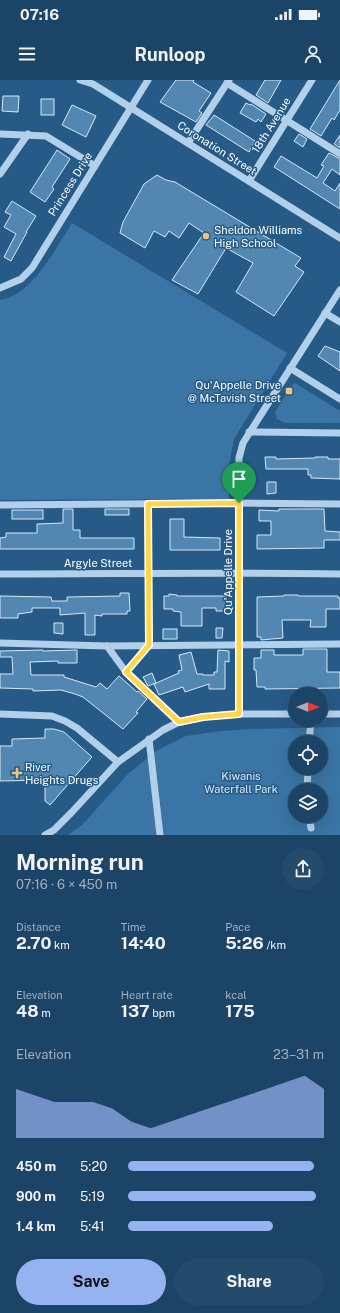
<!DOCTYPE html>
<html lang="en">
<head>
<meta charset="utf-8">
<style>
	body { margin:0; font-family:"Public Sans",sans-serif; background:#254b6c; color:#f1f3f6; height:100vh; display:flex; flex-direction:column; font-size:15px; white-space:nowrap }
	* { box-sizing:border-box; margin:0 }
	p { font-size:13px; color:#a0b0bf }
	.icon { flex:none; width:22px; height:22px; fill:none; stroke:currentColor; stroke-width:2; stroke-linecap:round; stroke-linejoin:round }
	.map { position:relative; height:755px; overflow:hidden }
	.side { display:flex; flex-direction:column; background:#1c4466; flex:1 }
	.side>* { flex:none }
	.needle { width:26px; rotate:90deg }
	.controls { position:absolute; left:288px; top:607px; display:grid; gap:8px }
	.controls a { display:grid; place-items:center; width:40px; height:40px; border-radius:50%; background:#1c4466; box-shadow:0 4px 16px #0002,0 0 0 1px #3a5c7a; font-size:20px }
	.pin { position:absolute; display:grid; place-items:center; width:34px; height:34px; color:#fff; margin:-41px -17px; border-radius:50% 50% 50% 0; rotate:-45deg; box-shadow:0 0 4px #0007 }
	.pin .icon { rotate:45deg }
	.round { display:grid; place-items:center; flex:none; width:42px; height:42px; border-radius:21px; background:#254b6c }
	.head { display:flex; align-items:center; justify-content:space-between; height:68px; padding:0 16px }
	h1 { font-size:22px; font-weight:700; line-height:30px }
	.metrics { display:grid; grid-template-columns:repeat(3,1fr); gap:6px; height:68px; padding:4px 16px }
	.metrics div { display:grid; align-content:center }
	.metrics b { font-size:17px; font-weight:700 }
	.metrics small { font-size:11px; font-weight:400 }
	.metrics p { font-size:11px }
	.chart { height:112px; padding:8px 16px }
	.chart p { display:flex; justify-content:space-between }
	.chart svg { width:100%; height:72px; margin-top:4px; fill:#95b2f1; opacity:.7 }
	.primary-button { display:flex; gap:8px; margin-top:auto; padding:8px 16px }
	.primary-button a { flex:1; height:46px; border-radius:24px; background:#95b2f1; color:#111; font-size:16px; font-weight:700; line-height:46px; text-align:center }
	.primary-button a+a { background:#254b6c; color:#f1f3f6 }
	ul { padding:0 16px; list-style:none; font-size:13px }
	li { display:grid; grid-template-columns:64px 48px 1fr; align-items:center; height:30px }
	li i { height:10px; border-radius:5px; background:#95b2f1 }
	.status { display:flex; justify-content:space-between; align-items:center; height:28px; padding:0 20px; background:#1c4466; direction:ltr }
	.status svg { height:11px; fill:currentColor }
	header { display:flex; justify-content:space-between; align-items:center; height:52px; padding:0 16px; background:#1c4466; font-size:18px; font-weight:700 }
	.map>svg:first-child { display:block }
	.green { fill:#3a75a5; fill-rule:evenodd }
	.building { fill:#5287b2; stroke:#d6e8f7 }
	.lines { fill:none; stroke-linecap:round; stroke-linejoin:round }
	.minor { stroke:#b2d0e9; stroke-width:7 }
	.route-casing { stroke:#fff; stroke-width:8 }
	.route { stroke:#ffd54a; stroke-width:5 }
	.poi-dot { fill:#f2c377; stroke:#265b88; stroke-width:1.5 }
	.labels { text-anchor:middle; stroke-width:3; stroke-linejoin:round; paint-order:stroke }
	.street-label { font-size:11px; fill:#fff; stroke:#265b88 }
	.poi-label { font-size:11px; fill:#fff; stroke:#265b88; text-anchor:start }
	.park-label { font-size:11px; fill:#d6e8f7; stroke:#265b88 }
</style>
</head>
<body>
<div class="status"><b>07:16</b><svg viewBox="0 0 49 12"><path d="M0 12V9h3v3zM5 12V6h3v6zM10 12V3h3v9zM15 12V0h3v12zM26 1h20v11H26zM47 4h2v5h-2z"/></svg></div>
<header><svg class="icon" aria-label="menu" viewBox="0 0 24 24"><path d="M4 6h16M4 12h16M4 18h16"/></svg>Runloop<svg class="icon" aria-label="person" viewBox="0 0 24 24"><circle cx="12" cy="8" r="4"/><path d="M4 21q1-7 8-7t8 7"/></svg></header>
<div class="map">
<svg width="340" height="755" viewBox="0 0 340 755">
	<rect width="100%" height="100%" fill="#265b88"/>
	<g class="green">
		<path d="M72,143L287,273L234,359L229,385V419L0,420V220C33,215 55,169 72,143Z"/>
		<path d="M295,303L340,331V343H285L277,339L275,332L292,305Z"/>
		<path d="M340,647V755H68L82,745L127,695L156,671L186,656L221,651L250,649ZM295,662H321V688H295ZM295,710H321V736H295Z"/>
	</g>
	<g class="building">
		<path d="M176,0H194L193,2L211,13L199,31L202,33L196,42L160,22Z"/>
		<path d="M265,0H281L268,23L256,15Z"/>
		<path d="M340,0V30L334,40L332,38L321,56L310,49Z"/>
		<path d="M3,16H19L18,32L2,31Z"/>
		<rect x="41" y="19" width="13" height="16"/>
		<path d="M246,23L250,25L251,24L266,34L261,42L258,39L256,42L240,33Z"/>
		<path d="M72,25L96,36L86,57L62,45Z"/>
		<path d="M214,35L255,61L249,72L206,45Z"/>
		<path d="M299,54L307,59L303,67L294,61Z"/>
		<path d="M340,55V68L334,64Z"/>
		<path d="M57,70L70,79L52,107L54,109L45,122L30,112Z"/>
		<path d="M329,73L340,79V95L332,89L323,103L335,111L340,103V129L274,87L281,76L317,98L324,86L321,85Z"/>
		<path d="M157,95L166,100L175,102L301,178L295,186L304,192L274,236L236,212L253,183L226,168L198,214L172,200L204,153L189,143L179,158L169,151L165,157L154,151L145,168L120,153L123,142L144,104Z"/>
		<path d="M12,121L36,136L26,152H27L11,181L4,177L16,154L4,147L11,135L5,132Z"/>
		<path d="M325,266L340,272V291L318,276Z"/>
		<path d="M265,377H276V379L315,378V377H328V379H340V399L311,398V395H308V389H266Z"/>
		<path d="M267,402H276V413L267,414Z"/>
		<path d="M63,429H73V450H80V458H134V469H0V458L6,457V453H37V444L63,443Z"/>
		<rect x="105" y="429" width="24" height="6"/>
		<path d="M279,429H324L325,451L340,452V460H324V468L257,469V455H271V441H259V430L279,431Z"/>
		<rect x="12" y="430" width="31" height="9"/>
		<path d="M170,439H184V457L220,458V470H170Z"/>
		<path d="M120,513H129L130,531H127V534H102V536L95,535V555H85V533L60,535V528H32V532L18,534V538H0V516L51,517L52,521H67V517L120,516Z"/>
		<path d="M169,514L177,515V516H226V531H216V528H202V546H181V532L173,531V529H164V516H169Z"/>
		<path d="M284,515H298V516H338V518H340V529H326V547H310L311,540H282L283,558L261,560V557H257V517L284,516Z"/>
		<path d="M54,543H63V554L54,553Z"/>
		<path d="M216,548H223L222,558H216Z"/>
		<rect x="163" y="549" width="14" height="10"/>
		<path d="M303,569H327V592H340V608L265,609V607H257L256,590H254V578H261V570H274V575H303Z"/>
		<path d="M43,570V571L77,570V583H58V581L30,582L31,595H64V597L96,607L100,603L107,609L119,596L137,612L138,611L147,619L136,632L138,633L123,649L83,617L75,614L61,610L33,611V609L0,608V594H13L12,577H0V571Z"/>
		<path d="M218,570L229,571V582L225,581V609H209V604L185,612L183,607L159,615L154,604L179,593L178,591L182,590L179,575L191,572L197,594H203V595H214V592H217Z"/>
		<path d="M152,593L156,603L148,606L143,597Z"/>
		<path d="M45,649H54L64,652L92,677L50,725L45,721V700L0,701V666H12V659L45,658Z"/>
	</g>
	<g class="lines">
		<g class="minor">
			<path d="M80,0L93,4L340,158"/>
			<path d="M227,3L340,74"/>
			<path d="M0,54L46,56L95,86"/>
			<path d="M188,63L229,0"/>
			<path d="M0,94L28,54"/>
			<path d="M249,101L312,0"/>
			<path d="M0,208L21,199L32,188L148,0"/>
			<path d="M325,233L340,242"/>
			<path d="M290,288L340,319"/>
			<path d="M249,352L340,353"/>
			<path d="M0,425L239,423L340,424"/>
			<path d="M0,494C113,494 227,492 340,494"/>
			<path d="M0,563L107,566L340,564"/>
			<path d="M107,566L126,592L179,642"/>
			<path d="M126,592L149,565L148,424"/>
			<path d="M0,634L52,636L65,641L77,648L118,682"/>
			<path d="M239,634V378L243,363L340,210"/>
			<path d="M321,634H340"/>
			<path d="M149,659L160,755"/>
			<path d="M309,662L311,640"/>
			<path d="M307,710L308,688"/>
			<path d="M309,736L311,748"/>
			<path d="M45,755L54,750L72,732L118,682L163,650L179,642L203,637L239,634H295"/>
		</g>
	</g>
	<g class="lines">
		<g class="route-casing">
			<path id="route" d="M239,423V634L203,637L179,642L126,592L149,565L148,424Z"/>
		</g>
		<use href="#route" class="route"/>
	</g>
	<g class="poi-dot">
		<circle cx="206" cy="156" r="4"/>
		<rect x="285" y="307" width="8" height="8" rx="2"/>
		<path d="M15 687h4v4h4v4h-4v4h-4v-4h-4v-4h4z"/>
	</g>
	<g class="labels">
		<g class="street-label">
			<text transform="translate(271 45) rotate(-58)" y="4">18th Avenue</text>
			<text transform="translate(217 68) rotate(32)" y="4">Coronation Street</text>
			<text transform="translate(70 104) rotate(-58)" y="4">Princess Drive</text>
			<text x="98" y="487">Argyle Street</text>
			<text transform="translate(228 492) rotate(-90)" y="4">Qu'Appelle Drive</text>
		</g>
		<g class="poi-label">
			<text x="214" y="154">Sheldon Williams<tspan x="214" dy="13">High School</tspan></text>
			<text x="281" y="309" text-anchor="end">Qu'Appelle Drive<tspan x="281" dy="13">@ McTavish Street</tspan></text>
			<text x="25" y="691">River<tspan x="25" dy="13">Heights Drugs</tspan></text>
		</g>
		<g class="park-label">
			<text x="241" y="700">Kiwanis<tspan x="241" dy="13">Waterfall Park</tspan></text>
		</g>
	</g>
</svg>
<div class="controls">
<a><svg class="needle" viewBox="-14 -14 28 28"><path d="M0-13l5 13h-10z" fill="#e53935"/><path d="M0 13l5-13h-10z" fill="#a0b0bf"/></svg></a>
<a><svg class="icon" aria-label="locate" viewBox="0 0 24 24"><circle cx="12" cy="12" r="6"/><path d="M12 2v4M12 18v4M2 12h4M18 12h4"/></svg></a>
<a><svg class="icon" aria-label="layers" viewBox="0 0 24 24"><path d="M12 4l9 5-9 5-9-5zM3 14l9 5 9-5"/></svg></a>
</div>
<div class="pin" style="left:239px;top:423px;background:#1e9e55"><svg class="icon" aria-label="arrive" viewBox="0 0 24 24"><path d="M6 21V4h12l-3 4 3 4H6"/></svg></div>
</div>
<section class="side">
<div class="head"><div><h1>Morning run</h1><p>07:16 · 6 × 450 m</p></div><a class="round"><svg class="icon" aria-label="share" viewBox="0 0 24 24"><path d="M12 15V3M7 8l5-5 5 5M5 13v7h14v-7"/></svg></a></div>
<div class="metrics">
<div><p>Distance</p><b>2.70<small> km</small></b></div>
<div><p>Time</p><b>14:40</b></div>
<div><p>Pace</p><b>5:26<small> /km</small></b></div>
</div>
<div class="metrics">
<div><p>Elevation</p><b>48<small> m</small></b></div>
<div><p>Heart rate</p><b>137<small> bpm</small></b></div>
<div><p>kcal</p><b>175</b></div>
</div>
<div class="chart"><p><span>Elevation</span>23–31 m</p>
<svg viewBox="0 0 160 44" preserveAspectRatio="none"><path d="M0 44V14L10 18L20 22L30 22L40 22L50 26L60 34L70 38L80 34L90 30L100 26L110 22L120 18L130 14L140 10L150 6L160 14V44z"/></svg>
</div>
<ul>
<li><b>450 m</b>5:20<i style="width:95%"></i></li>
<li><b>900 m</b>5:19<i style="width:96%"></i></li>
<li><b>1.4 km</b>5:41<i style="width:74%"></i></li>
</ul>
<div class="primary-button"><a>Save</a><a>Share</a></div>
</section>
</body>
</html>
